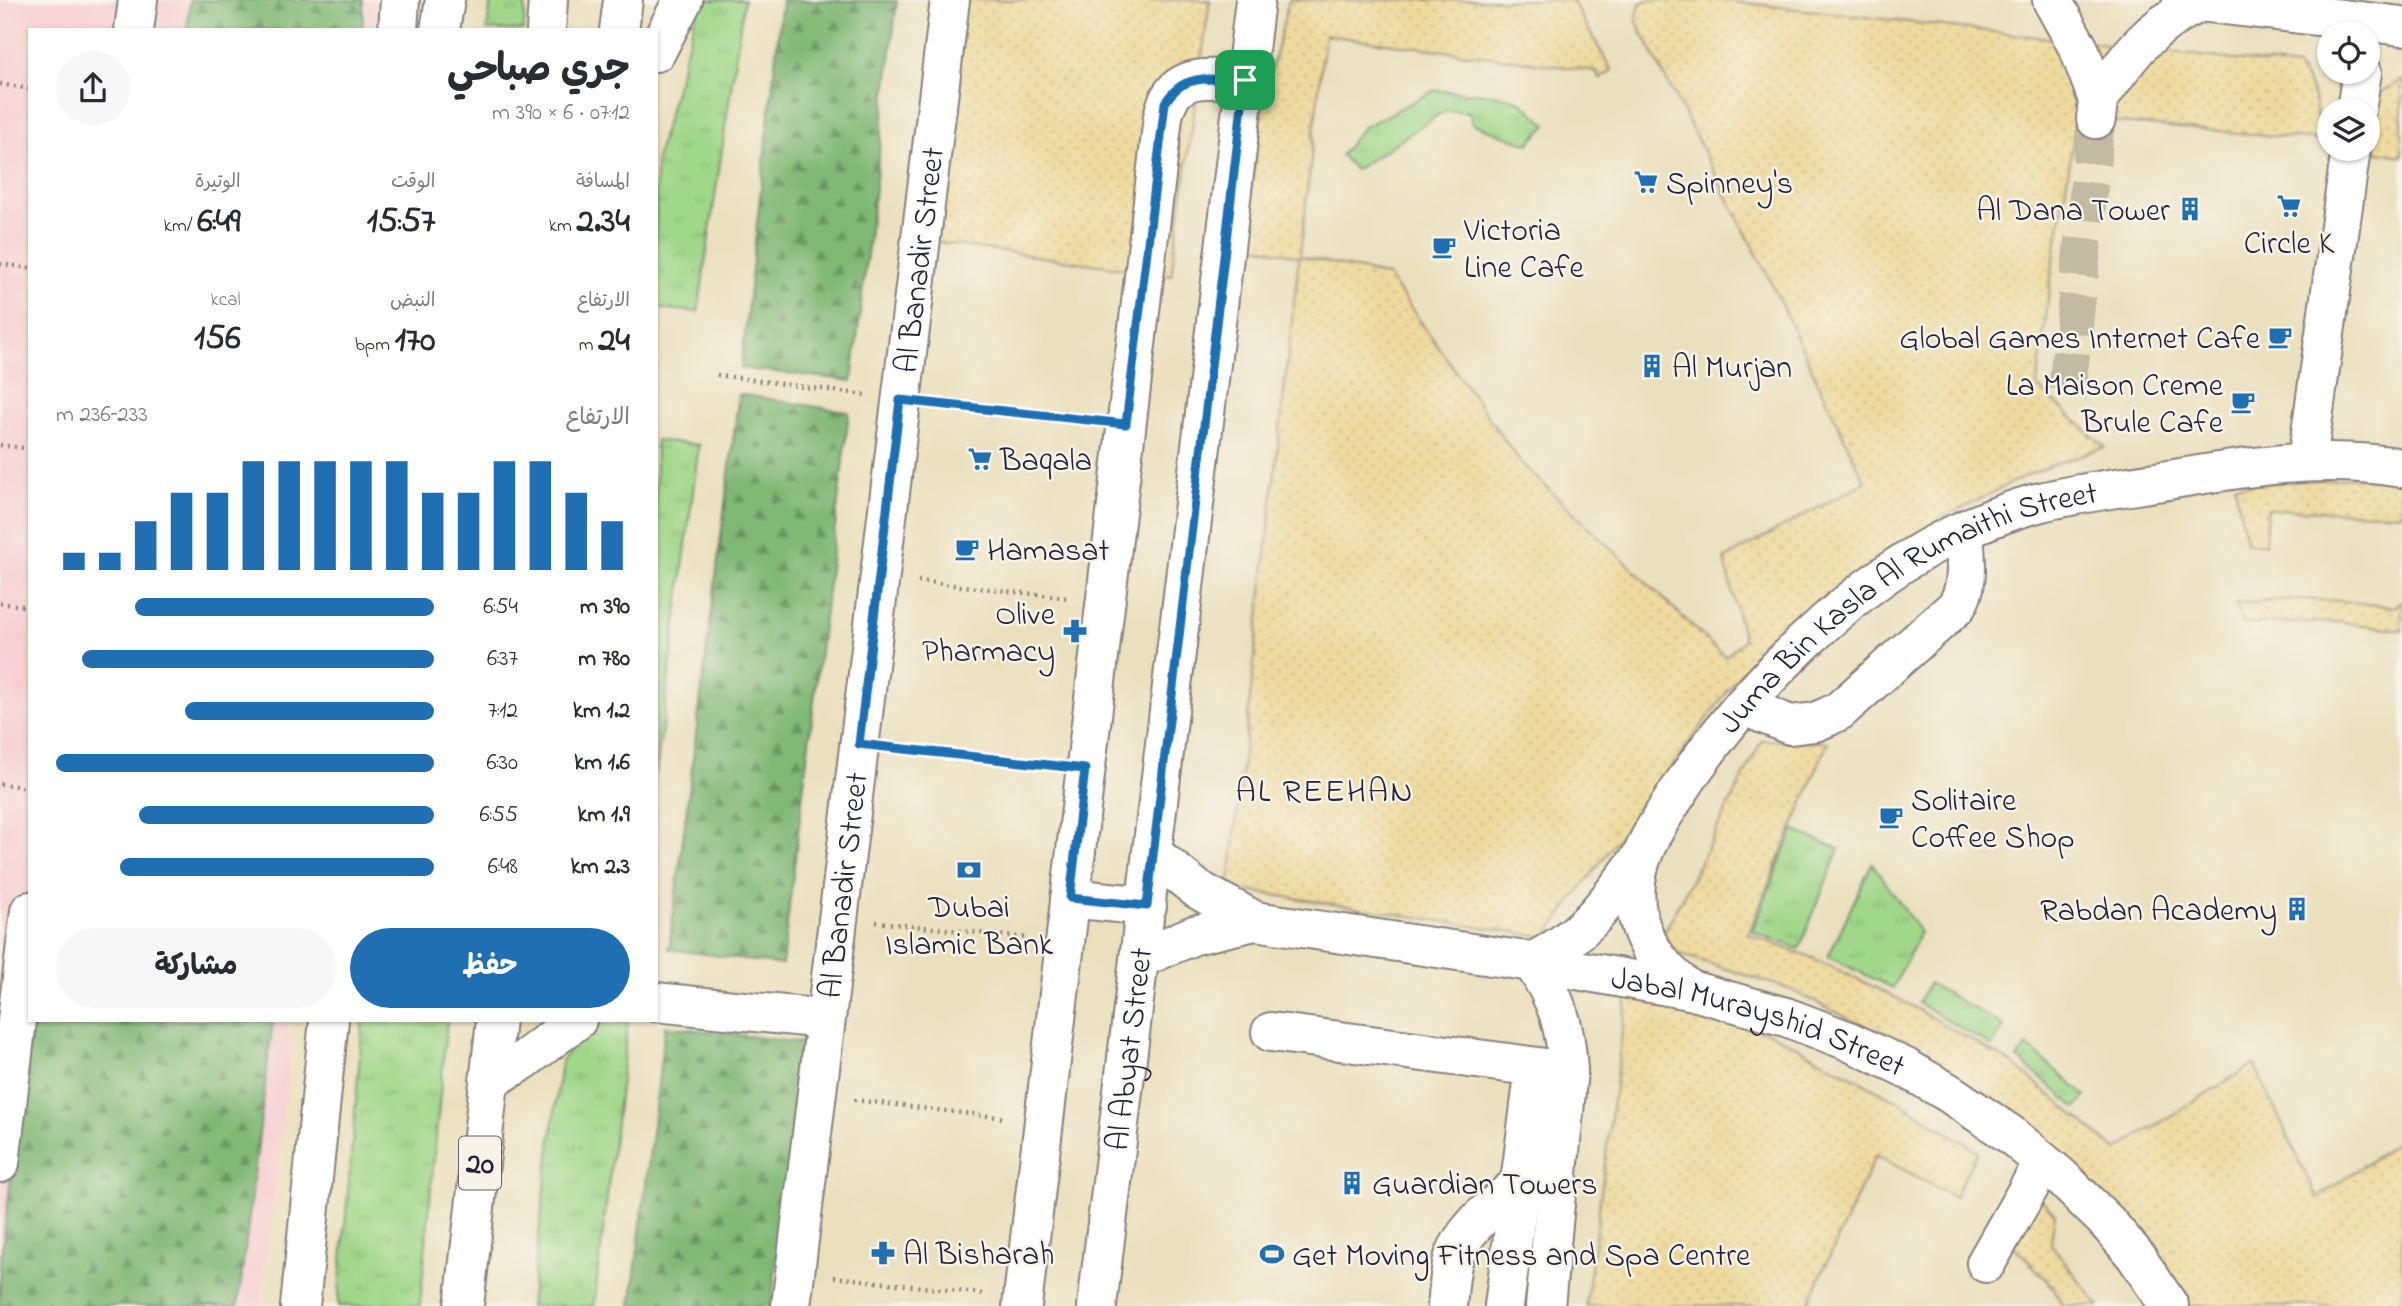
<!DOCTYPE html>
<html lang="ar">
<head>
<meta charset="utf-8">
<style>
	body { margin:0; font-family:"Indie Flower","Playpen Sans Arabic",sans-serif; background:#f7f7f7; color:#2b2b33; direction:rtl; height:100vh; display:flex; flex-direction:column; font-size:26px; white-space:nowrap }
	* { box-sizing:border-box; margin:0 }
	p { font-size:23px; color:#7c7c81 }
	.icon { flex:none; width:38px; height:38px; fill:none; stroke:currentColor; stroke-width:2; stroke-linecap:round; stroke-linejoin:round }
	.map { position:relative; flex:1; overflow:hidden; direction:ltr }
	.sheet { position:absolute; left:28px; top:28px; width:630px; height:994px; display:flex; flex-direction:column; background:#fff; border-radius:0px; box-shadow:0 2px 5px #0004; direction:rtl }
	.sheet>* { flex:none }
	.fabs { position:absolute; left:2317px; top:21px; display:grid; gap:14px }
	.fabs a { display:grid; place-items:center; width:63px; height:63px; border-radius:50%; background:#fff; box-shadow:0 2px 5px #0004; font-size:35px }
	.pin { position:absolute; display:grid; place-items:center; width:60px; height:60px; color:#fff; margin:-30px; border-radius:14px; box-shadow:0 4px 10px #0006 }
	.round { display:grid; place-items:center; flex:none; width:74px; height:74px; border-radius:37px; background:#f7f7f7 }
	.overview { display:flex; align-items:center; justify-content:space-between; height:119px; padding:0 28px }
	h1 { font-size:38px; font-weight:700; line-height:52px }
	.metrics { display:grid; grid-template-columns:repeat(3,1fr); gap:10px; height:119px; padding:7px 28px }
	.metrics div { display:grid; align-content:center }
	.metrics b { font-size:35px; font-weight:700 }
	.metrics small { font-size:19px; font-weight:400 }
	.metrics p { font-size:19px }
	.chart { height:196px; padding:14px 28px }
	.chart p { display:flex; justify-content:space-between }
	.chart svg { width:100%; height:126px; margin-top:7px; stroke:#1f6fb2; stroke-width:6 }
	.button { display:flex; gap:14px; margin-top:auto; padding:14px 28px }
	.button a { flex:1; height:80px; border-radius:42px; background:#1f6fb2; color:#fff; font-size:28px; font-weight:700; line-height:80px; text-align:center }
	.button a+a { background:#f7f7f7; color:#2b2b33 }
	ul { padding:0 28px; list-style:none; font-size:23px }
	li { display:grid; grid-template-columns:112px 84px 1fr; align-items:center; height:52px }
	li i { height:18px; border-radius:9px; background:#1f6fb2 }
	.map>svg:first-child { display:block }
	.built { fill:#f7cfd1 }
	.grass { fill:url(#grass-tufts); stroke:#617c62; stroke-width:2 }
	.forest { fill:url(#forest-firs); stroke:#516d58; stroke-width:2 }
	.sand { fill:url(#sand-dots); stroke:#887e6c; stroke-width:2 }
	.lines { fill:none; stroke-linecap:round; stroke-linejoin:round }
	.minor-tunnel { stroke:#c3baa4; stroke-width:38; stroke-dasharray:38 19; stroke-linecap:butt }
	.minor-casing { stroke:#86817c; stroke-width:42 }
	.major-casing { stroke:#86817c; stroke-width:42 }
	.path { stroke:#86817c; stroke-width:4.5; stroke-dasharray:2 5; stroke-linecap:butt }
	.minor { stroke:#fff; stroke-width:38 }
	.major { stroke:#fff; stroke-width:38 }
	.route-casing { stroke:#fff; stroke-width:14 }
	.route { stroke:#1f6fb2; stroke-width:9 }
	.labels { text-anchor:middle; stroke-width:5; stroke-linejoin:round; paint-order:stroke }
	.shield { fill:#f7f3e8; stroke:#62616f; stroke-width:2 }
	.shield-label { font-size:30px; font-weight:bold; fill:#22223b }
	.poi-label { font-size:32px; fill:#22223b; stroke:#f7f3e8; text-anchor:start }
	.street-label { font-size:32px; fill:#22223b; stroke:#f7f3e8 }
	.neighbourhood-label { font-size:33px; letter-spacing:2px; fill:#22223b; stroke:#f7f3e8 }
</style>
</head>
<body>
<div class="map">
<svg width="2402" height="1306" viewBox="0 0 2402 1306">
	<defs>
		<pattern id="grass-tufts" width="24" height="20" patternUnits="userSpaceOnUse" patternTransform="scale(1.75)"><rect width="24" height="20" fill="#a0d789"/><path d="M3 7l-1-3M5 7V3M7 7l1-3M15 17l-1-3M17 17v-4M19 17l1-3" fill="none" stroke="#8ab877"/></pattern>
		<pattern id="forest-firs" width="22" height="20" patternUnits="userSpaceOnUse" patternTransform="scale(1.75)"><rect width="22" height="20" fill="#80b875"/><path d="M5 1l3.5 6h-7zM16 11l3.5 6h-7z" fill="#689561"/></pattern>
		<pattern id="sand-dots" width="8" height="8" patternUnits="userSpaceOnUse" patternTransform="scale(1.75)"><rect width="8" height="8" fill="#eeda9e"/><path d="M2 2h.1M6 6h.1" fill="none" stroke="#ccbb89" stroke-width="1.8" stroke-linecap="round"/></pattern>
	</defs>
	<rect width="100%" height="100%" fill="#f7f3e8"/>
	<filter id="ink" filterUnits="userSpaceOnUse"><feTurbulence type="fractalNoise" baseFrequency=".0143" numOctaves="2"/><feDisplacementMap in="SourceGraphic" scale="14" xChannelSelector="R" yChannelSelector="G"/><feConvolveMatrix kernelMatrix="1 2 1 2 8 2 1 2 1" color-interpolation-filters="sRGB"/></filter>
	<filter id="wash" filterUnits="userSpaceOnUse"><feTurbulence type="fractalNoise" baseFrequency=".00686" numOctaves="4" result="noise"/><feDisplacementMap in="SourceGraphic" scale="28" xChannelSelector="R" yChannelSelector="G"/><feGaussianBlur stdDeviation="1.57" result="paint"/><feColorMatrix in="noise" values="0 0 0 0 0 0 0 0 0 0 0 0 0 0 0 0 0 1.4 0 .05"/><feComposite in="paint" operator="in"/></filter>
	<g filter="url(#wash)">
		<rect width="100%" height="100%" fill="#ebe0be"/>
		<path class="built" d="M0,0H380L378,30H30V1020H285L291,1047L261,1306H0Z"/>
		<g class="grass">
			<path d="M491,0H525L524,30H487Z"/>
			<path d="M700,0H744L698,312L656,308V160Z"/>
			<path d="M1435,90L1498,95L1520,101L1547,125L1528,144L1473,124L1469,112L1446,110L1355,170L1341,155L1362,128Z"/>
			<path d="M656,440L699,445L656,775Z"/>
			<path d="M1793,830L1839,849L1799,949L1752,931Z"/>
			<path d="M1872,863L1920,932L1893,988L1828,957Z"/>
			<path d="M1929,983L2004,1026L1992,1046L1918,1003Z"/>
			<path d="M363,1020H447L420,1306H338Z"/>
			<path d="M606,1020L628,1021L594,1306H530L561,1061C573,1044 585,1029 606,1020Z"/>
			<path d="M2027,1046L2086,1096L2076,1108L2017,1058Z"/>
		</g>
		<g class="forest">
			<path d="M190,0H363V30H187Z"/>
			<path d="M782,0L897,1L852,381L741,368Z"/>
			<path d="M739,394L849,412L782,965L669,949Z"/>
			<path d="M31,1020H273L238,1306H0V1264Z"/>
			<path d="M665,1026L804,1043L771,1306H631Z"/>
		</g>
		<g class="sand">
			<path d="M961,0H1210L1171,275L928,241Z"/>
			<path d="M1289,0H1572L1612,71L1600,79L1595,71L1325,35L1300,256L1388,276L1521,463L1725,657L1744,640L1724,559L1865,482L1768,276L1640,29L1636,18L1640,3L1648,0H1720L2297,67C2314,89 2317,103 2318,130L2329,141L2077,119L2051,277L2037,386L2105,447L2063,461L2023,477L1944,517L1908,540L1792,638L1741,673L1545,937L1229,888L1299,257L1245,243L1262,107Z"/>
			<path d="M2402,80V156L2371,151L2376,108L2382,91Z"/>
			<path d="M2402,475V514L2267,509L2265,545L2246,542L2235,485Z"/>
			<path d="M2293,599L2343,601L2394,607L2402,601V630L2340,622L2242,623L2236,604Z"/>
			<path d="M1762,740L1828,742L1748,934L1815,959L1897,998L2012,1063L2116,1150L2254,1064L2317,1198L2402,1139V1306H2187L2096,1188L1948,1068L1789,989L1657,947Z"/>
			<path d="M1627,995L1771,1033L1900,1102L1978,1151L1954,1197L1876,1155L1807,1306H1586Z"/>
			<path d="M2038,1197L2055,1213L2051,1244L2099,1306H2062L2054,1288L2008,1240Z"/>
		</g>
	</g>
	<g filter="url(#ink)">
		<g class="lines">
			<path class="minor-tunnel" d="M2067,390L2096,121"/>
			<g class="minor-casing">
				<g id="minor">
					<path d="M2052,0L2079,49L2098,100L2096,119"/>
					<path d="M134,30L138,0"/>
					<path d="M2098,100C2130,54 2148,27 2201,2"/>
					<path d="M2356,110L2362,72"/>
					<path d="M2307,461L2351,149"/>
					<path d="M1744,706L1790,725L1815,722L1827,717L1839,711L1956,607C1971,584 1965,556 1964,530"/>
					<path d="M1153,854L1197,889L1255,921"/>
					<path d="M1070,898L1147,906"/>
					<path id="s1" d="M1141,958L1194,935L1255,921L1532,962L1690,990L1786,1017L1846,1040L1904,1067L1949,1093L2011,1135L2060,1176L2106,1221L2135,1255L2169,1306"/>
					<path id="s2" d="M1690,990C1651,962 1627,919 1638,870C1644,843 1662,817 1677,794C1740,695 1856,576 1966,529C1989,519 2016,508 2041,502C2083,492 2126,487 2168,480C2245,467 2324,454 2402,468"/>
					<path d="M656,1002L824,1019"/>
					<path d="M1271,1032L1568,1071"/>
					<path d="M489,1081L524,1060L577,1020"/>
					<path d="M0,1163L30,911"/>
					<path d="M1986,1263L2043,1163"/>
					<path id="s3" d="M791,1306L950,0"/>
					<path d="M1022,1306L1163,117C1172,70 1208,79 1245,80"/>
					<path id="s4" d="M1097,1306L1255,0"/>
					<path d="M1447,1306C1449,1290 1449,1272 1454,1257C1465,1226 1496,1205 1520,1183"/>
					<path d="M1504,1306L1535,1067"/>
					<path d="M1545,1306L1568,1071C1566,1027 1557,999 1532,962C1586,935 1605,905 1640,858"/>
				</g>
			</g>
			<g class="major-casing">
				<g id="major">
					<path d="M2182,0L2402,26"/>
					<path d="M398,30L400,0"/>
					<path d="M440,30L445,0"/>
					<path d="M546,30L548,0"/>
					<path d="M619,30L623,0"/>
					<path d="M656,52L683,0"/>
					<path d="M300,1306L329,1020"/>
					<path d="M464,1306L496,1020"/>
				</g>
			</g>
			<g class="path">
				<path d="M0,84L30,89"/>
				<path d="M0,264L30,268"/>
				<path d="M717,375L865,395"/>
				<path d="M940,404L1088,419"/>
				<path d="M0,445L30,449"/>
				<path d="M918,581L1069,598"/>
				<path d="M0,603L30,607"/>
				<path d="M898,748L1049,765"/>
				<path d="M0,784L30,788"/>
				<path d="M876,922L1028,938"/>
				<path d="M854,1100L1005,1118"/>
				<path d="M834,1277L985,1294"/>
			</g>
			<use href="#minor" class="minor"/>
			<use href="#major" class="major"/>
		</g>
	</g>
	<g class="lines" filter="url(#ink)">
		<g class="route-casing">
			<path id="route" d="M1203,79L1245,80L1147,906L1070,898L1085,769L859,744L900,400L1126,424L1165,103C1175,87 1185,81 1203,79Z"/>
		</g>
		<use href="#route" class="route"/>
	</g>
	<defs>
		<g id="supermarket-bare" transform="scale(1.89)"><path d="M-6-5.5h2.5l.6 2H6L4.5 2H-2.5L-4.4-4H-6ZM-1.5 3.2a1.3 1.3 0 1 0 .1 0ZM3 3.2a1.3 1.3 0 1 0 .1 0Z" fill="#1f6fb2" stroke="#f7f3e8" stroke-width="2.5" paint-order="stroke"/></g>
		<g id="building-bare" transform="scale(1.89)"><path d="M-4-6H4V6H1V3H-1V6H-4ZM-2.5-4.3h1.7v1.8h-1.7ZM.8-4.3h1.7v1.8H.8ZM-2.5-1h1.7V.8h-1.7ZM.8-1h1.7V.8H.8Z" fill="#1f6fb2" stroke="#f7f3e8" stroke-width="2.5" paint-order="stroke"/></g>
		<g id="cafe-bare" transform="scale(1.89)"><path d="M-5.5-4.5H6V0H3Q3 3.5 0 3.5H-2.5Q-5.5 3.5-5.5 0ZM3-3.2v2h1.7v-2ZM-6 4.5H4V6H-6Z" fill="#1f6fb2" stroke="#f7f3e8" stroke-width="2.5" paint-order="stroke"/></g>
		<g id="pharmacy-bare" transform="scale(1.89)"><path d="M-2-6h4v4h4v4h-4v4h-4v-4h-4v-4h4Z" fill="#1f6fb2" stroke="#f7f3e8" stroke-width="2.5" paint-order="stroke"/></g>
		<g id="bank-bare" transform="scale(1.89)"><path d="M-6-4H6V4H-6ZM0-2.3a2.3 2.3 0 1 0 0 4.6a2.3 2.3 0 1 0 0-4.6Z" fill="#1f6fb2" stroke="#f7f3e8" stroke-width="2.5" paint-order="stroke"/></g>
		<g id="stadium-bare" transform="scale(1.89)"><path d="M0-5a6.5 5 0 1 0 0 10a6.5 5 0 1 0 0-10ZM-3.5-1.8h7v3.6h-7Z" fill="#1f6fb2" stroke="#f7f3e8" stroke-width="2.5" paint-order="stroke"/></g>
	</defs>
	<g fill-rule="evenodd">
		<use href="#supermarket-bare" x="1646" y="182"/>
		<use href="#supermarket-bare" x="2289" y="206"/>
		<use href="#building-bare" x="2190" y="209"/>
		<use href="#cafe-bare" x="1444" y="247"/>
		<use href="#cafe-bare" x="2280" y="337"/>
		<use href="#building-bare" x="1652" y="366"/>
		<use href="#cafe-bare" x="2243" y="402"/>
		<use href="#supermarket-bare" x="980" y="459"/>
		<use href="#cafe-bare" x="967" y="549"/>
		<use href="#pharmacy-bare" x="1075" y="631"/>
		<use href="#cafe-bare" x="1891" y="817"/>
		<use href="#bank-bare" x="969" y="870"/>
		<use href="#building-bare" x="2297" y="909"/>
		<use href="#building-bare" x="1352" y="1183"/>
		<use href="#pharmacy-bare" x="883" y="1253"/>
		<use href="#stadium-bare" x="1272" y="1254"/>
	</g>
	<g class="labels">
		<rect class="shield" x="459" y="1136.5" width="42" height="53" rx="5"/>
		<g class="shield-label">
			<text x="480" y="1173">20</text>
		</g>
		<g class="poi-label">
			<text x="1666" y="193">Spinney's</text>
			<text x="2170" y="220" text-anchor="end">Al Dana Tower</text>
			<text x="1464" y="240">Victoria<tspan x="1464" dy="37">Line Cafe</tspan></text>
			<text x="2289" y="253" text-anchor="middle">Circle K</text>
			<text x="2260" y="348" text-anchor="end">Global Games Internet Cafe</text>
			<text x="1672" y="377">Al Murjan</text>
			<text x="2223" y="395" text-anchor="end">La Maison Creme<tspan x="2223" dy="37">Brule Cafe</tspan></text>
			<text x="1000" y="470">Baqala</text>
			<text x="987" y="560">Hamasat</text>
			<text x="1055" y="624" text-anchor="end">Olive<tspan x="1055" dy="37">Pharmacy</tspan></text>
			<text x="1911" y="810">Solitaire<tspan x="1911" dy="37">Coffee Shop</tspan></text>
			<text x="969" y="917" text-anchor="middle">Dubai<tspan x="969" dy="37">Islamic Bank</tspan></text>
			<text x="2277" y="920" text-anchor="end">Rabdan Academy</text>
			<text x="1372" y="1194">Guardian Towers</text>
			<text x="903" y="1264">Al Bisharah</text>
			<text x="1292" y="1265">Get Moving Fitness and Spa Centre</text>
		</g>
		<g class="street-label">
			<text dy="11" stroke="none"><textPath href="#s3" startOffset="1054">Al Banadir Street</textPath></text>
			<text dy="11" stroke="none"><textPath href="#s2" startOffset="532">Juma Bin Kasla Al Rumaithi Street</textPath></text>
			<text dy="11" stroke="none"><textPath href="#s3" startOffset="424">Al Banadir Street</textPath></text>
			<text dy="11" stroke="none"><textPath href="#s1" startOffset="635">Jabal Murayshid Street</textPath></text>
			<text dy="11" stroke="none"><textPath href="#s4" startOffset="259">Al Abyat Street</textPath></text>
		</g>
		<g class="neighbourhood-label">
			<text x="1325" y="801">AL REEHAN</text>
		</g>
	</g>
</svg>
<div class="fabs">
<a><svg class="icon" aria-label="locate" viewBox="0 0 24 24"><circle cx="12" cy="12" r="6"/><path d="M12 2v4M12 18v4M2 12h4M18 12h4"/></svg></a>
<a><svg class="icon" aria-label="layers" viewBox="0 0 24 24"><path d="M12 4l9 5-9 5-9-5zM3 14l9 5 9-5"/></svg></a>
</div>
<div class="pin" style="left:1245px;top:80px;background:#1e9e55"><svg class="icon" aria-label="arrive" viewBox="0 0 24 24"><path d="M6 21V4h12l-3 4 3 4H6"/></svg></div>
<section class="sheet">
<div class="overview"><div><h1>جري صباحي</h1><p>07:12 · 6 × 390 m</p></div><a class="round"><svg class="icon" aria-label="share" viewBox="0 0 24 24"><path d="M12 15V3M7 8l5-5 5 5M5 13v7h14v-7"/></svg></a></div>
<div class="metrics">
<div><p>المسافة</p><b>2.34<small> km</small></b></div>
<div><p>الوقت</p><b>15:57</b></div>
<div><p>الوتيرة</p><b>6:49<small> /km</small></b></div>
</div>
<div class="metrics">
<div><p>الارتفاع</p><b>24<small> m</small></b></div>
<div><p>النبض</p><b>170<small> bpm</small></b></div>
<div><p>kcal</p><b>156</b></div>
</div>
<div class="chart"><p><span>الارتفاع</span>233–236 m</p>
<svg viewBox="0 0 160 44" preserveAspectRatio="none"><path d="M5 44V38M15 44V38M25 44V27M35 44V17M45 44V17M55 44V6M65 44V6M75 44V6M85 44V6M95 44V6M105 44V17M115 44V17M125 44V6M135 44V6M145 44V17M155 44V27"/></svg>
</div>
<ul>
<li><b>390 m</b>6:54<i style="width:79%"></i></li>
<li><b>780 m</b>6:37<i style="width:93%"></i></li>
<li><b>1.2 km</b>7:12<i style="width:66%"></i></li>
<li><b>1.6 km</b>6:30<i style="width:100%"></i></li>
<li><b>1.9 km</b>6:55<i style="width:78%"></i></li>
<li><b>2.3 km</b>6:48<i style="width:83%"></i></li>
</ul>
<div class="button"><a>حفظ</a><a>مشاركة</a></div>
</section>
</div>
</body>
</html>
